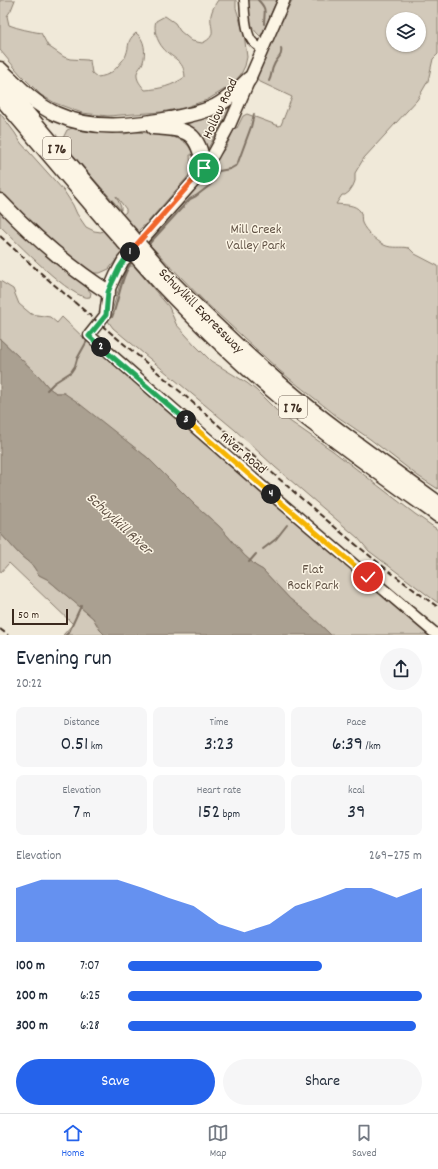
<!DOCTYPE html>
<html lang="en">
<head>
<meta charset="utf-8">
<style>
	body { margin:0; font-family:Dekko,sans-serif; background:#f6f6f7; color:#1f2937; height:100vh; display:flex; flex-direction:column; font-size:15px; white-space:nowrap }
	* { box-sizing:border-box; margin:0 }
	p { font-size:13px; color:#747a83 }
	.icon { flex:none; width:22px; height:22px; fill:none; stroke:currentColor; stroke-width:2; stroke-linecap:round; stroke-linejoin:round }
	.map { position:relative; height:635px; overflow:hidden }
	.sheet { display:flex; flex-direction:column; background:#fff; flex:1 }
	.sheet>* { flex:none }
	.tools { position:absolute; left:386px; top:12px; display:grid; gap:8px }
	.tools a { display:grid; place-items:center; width:40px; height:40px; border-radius:50%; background:#fff; box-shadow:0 1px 3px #0004; font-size:20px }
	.scale { position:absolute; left:12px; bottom:10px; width:56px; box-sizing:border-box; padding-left:4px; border:2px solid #3b2a1e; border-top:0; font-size:11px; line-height:14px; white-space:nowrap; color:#3b2a1e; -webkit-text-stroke:3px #fcf5e5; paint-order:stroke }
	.pin { position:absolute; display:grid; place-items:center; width:34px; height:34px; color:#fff; margin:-17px; border:2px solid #fff; border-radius:50%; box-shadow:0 1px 4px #0007 }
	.km { position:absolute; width:20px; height:20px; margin:-10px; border-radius:50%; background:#222; color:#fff; font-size:11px; line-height:20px; text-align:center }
	.round { display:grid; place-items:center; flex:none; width:42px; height:42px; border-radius:21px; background:#f6f6f7 }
	.summary { display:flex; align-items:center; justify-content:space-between; height:68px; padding:0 16px }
	h1 { font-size:22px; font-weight:600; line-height:30px }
	.stats { display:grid; grid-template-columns:repeat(3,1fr); gap:6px; height:68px; padding:4px 16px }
	.stats div { display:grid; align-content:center; border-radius:8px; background:#f6f6f7; text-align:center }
	.stats b { font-size:20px; font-weight:600 }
	.stats small { font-size:11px; font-weight:400 }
	.stats p { font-size:11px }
	.chart { height:112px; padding:8px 16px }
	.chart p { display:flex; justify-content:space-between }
	.chart svg { width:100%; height:72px; margin-top:4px; fill:#2563eb; opacity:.7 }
	.button { display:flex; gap:8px; margin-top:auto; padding:8px 16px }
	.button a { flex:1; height:46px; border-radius:24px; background:#2563eb; color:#fff; font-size:16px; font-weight:600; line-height:46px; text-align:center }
	.button a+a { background:#f6f6f7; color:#1f2937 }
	ul { padding:0 16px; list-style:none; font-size:13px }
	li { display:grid; grid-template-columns:64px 48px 1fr; align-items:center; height:30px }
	li i { height:10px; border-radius:5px; background:#2563eb }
	.tab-bar { display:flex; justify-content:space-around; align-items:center; height:56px; border-top:1px solid #e0e1e3; background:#fff; font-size:11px; color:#747a83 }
	.tab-bar a { display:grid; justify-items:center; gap:2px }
	.tab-bar .on { color:#2563eb }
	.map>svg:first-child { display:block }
	.green { fill:#d2c9ba; stroke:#867a6c; fill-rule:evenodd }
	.water { fill:#aaa091; stroke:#7e7163 }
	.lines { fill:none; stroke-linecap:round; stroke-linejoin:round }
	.stream { stroke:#7e7163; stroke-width:2 }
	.minor-casing { stroke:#3b2a1e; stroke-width:11 }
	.tertiary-casing { stroke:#3b2a1e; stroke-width:13 }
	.secondary-casing { stroke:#3b2a1e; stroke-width:14 }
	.motorway-casing { stroke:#3b2a1e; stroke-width:17 }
	.minor { stroke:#fcf5e5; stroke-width:8 }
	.tertiary { stroke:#fcf5e5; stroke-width:10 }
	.secondary { stroke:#fcf5e5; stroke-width:11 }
	.motorway { stroke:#fcf5e5; stroke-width:14 }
	.rail { stroke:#3b2a1e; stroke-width:2; stroke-dasharray:6 3; stroke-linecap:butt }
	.motorway-bridge-casing { stroke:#3b2a1e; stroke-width:17; stroke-linecap:butt }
	.motorway-bridge { stroke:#fcf5e5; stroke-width:14 }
	.split-1-casing { stroke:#fff; stroke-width:8 }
	.split-2-casing { stroke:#fff; stroke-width:8 }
	.split-3-casing { stroke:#fff; stroke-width:8 }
	.split-4-casing { stroke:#fff; stroke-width:8 }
	.split-5-casing { stroke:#fff; stroke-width:8 }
	.split-1 { stroke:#f0652b; stroke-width:5 }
	.split-2 { stroke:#22a559; stroke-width:5 }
	.split-3 { stroke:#22a559; stroke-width:5 }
	.split-4 { stroke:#f5b400; stroke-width:5 }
	.split-5 { stroke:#f5b400; stroke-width:5 }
	.labels { text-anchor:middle; stroke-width:3; stroke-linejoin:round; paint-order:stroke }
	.shield { fill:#fcf5e5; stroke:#75675a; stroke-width:1 }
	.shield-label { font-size:13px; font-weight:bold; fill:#3b2a1e }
	.street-label { font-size:14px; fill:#3b2a1e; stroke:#fcf5e5 }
	.park-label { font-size:14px; fill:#615245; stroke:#fcf5e5 }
	.water-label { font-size:15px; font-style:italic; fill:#625346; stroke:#fcf5e5 }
</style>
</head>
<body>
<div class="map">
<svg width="438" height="635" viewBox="0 0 438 635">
	<rect width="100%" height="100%" fill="#f0e9d9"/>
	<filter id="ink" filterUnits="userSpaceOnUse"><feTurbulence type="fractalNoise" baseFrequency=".025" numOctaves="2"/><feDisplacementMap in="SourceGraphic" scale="8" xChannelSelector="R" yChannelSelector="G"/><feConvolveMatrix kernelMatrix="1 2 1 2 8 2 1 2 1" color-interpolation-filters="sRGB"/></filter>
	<g filter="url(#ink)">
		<g class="green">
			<path d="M0,0H15L11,10L7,16L9,25C19,29 30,31 41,33L48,46L64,57L70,59L87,60L90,61L92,73L97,77C110,76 115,70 122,61C124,59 125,58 126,55C130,45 126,41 136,33C145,39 146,53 143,62C142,66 138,69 137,73C136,80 141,85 145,90C160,89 172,86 185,77C184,59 172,59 163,48C157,41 153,29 156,21L165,16L175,23L180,31L192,41L202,43C219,36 209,27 211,15C212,10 215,4 218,0H236V8L244,34L247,57L245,66L241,74L232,85L207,100L183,108L161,112L108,116L82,113L55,103L41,95L20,74L0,50Z"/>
			<path d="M247,0H277L262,34L260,36C248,26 249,14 247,0Z"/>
			<path d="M292,0H438V54L433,59L428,81L417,100L364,158L355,173V181L353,186L349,192L345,195H342L336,204C344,205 355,204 360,211C362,214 361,219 362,223C366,232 376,240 384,245C392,249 401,246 409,248L415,254L438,266V489L418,476L370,439L338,417L280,371L205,302L150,245L151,238L185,201L226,147L235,127L237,128L243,116L247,114L279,126L281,125L292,97L254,79ZM393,19H419V45H393Z"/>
			<path d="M231,104L223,122L207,150L173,122Z"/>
			<path d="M0,113L15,133L21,143L64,191L73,205L77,214L86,227L94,231L101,232L126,212V209L116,196L121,207V210L64,145L63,138L67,130L75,127L124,134L135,132L169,134V136C181,139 189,142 193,155H190L191,168L190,174L147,223L140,229L109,269L100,273H93L85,269L34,227L0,193Z"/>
			<path d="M0,211L20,231L85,285L91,293L90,297C74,303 13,238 0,226Z"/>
			<path d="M128,266H134L169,307L176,324L195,345L211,361L247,383L256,390L276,410L291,422L333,451L415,514L438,530V603L369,551L358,538L275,467L235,430L113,328L108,321C116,303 118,283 128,266Z"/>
			<path d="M0,281L13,289L19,304L31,314L50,317L57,323L62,317L89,343L317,537L413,622L431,635H331L309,614L290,599L263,570L256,566L244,555L220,527L195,505L148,458L64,393H56L49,388L39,376L0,339Z"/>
			<path d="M0,533L20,555L33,566L39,575L47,579L93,618L100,630L105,635H63L73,624L9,563L0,573Z"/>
		</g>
		<path class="water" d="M0,339L39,376L49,388L56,393H64L76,401L148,458L195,505L220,527L244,555L256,566L263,570L290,599L309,614L331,635H105L100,630L93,618L47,579L39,575L33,566L20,555L0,533Z"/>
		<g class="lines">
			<g class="stream">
				<path d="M258,0C268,10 264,12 264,24"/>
				<path d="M269,81C272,76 271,70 274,65C277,58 283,56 281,48"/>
				<path d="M147,246L190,199L196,196L209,186L214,181L215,176L219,171L230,169L237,165L251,127L254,114"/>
				<path d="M112,317C119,301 121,274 133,261"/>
				<path d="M47,390L54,383L71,372L75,366L77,359L87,341"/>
				<path d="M263,549L276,539L287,525"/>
				<path d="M249,562L256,554"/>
				<path d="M66,635L69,632L81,606"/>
			</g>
			<g class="minor-casing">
				<path id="minor" d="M244,0C245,12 245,31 252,41C255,45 259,47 262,49"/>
			</g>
			<g class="tertiary-casing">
				<path id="tertiary" d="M108,292L105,315L89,335L271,494L437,635"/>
			</g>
			<g class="secondary-casing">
				<path id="secondary" d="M108,292L116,274L123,261L195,180L213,155L230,124L284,0"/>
			</g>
			<g class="motorway-casing">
				<g id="motorway">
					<path d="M0,69C18,86 33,103 56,114C93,131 131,126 170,119C185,116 202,113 216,106C229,99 239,89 249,79"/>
					<path d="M0,81L114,216"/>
					<path d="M0,97L106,222"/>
					<path d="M153,127C188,129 198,131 204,168"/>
					<path d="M0,201C32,235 69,267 108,292"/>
					<path d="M168,278C205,316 243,352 283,386C332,428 386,465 438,503"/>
					<path d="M161,284C199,324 238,362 280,397C331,439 385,477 438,515"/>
				</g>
			</g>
			<use href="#minor" class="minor"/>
			<use href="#tertiary" class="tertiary"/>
			<use href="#secondary" class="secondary"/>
			<use href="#motorway" class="motorway"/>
			<g class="rail">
				<path d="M0,236C64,296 133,350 199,408C277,476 353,548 438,607"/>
				<path d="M0,629L8,635"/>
			</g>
			<g class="motorway-bridge-casing">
				<g id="motorway-bridge">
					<path d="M114,216L168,278"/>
					<path d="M106,222L161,284"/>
				</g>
			</g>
			<use href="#motorway-bridge" class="motorway-bridge"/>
		</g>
	</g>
	<g class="lines" filter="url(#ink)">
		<g class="split-1-casing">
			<path id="split-1" d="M130,252L204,168"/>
		</g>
		<g class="split-2-casing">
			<path id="split-2" d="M101,347L89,336L106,315L108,292L112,283L119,268L130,252"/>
		</g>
		<g class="split-3-casing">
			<path id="split-3" d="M101,347L186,420"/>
		</g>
		<g class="split-4-casing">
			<path id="split-4" d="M186,420L271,494"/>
		</g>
		<g class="split-5-casing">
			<path id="split-5" d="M271,494L368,577"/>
		</g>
		<use href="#split-1" class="split-1"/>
		<use href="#split-2" class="split-2"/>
		<use href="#split-3" class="split-3"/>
		<use href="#split-4" class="split-4"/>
		<use href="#split-5" class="split-5"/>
	</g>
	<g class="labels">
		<g class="shield">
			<rect x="43" y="137" width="28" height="22" rx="3"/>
			<rect x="279" y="396" width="28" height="22" rx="3"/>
		</g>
		<g class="shield-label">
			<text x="57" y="153">I 76</text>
			<text x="293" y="412">I 76</text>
		</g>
		<g class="street-label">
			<text transform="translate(219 108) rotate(-65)" y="5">Hollow Road</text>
			<text transform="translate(202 310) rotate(45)" y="5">Schuylkill Expressway</text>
			<text transform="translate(244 452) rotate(41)" y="5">River Road</text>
		</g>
		<g class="park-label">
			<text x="256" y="233">Mill Creek<tspan x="256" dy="16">Valley Park</tspan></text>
			<text x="313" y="573">Flat<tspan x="313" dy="16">Rock Park</tspan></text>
		</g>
		<g class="water-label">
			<text transform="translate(120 523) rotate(43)" y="5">Schuylkill River</text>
		</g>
	</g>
</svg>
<div class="tools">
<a><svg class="icon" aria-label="layers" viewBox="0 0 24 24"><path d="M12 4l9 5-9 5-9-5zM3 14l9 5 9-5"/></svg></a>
</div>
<div class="scale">50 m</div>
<div class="pin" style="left:204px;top:168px;background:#1e9e55"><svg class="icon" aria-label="arrive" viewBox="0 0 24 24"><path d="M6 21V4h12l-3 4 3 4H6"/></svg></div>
<div class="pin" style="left:368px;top:577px;background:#d93025"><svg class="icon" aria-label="check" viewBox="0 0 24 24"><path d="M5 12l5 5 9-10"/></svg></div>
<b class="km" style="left:130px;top:252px">1</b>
<b class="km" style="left:101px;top:347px">2</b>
<b class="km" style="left:186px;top:420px">3</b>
<b class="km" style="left:271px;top:494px">4</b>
</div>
<section class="sheet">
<div class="summary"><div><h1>Evening run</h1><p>20:22</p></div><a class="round"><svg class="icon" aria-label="share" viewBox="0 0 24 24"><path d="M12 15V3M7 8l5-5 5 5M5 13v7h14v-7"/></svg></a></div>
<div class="stats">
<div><p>Distance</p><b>0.51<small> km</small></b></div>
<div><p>Time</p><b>3:23</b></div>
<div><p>Pace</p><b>6:39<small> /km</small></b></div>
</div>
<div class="stats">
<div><p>Elevation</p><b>7<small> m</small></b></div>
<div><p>Heart rate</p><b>152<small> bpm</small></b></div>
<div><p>kcal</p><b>39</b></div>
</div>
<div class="chart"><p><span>Elevation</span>269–275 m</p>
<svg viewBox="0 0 160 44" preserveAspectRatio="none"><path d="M0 44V11L10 6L20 6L30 6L40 6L50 11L60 17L70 22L80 33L90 38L100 33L110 22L120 17L130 11L140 11L150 17L160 11V44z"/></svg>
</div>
<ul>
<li><b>100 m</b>7:07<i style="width:66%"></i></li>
<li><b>200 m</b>6:25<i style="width:100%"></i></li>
<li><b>300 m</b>6:28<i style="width:98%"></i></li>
</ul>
<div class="button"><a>Save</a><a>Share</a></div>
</section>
<nav class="tab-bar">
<a class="on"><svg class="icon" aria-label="home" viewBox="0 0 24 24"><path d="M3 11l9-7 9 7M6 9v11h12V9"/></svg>Home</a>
<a><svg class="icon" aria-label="map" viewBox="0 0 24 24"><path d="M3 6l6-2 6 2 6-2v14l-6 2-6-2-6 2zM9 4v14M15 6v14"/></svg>Map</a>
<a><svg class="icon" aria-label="saved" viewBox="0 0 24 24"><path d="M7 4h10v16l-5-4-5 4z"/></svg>Saved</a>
</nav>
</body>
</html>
